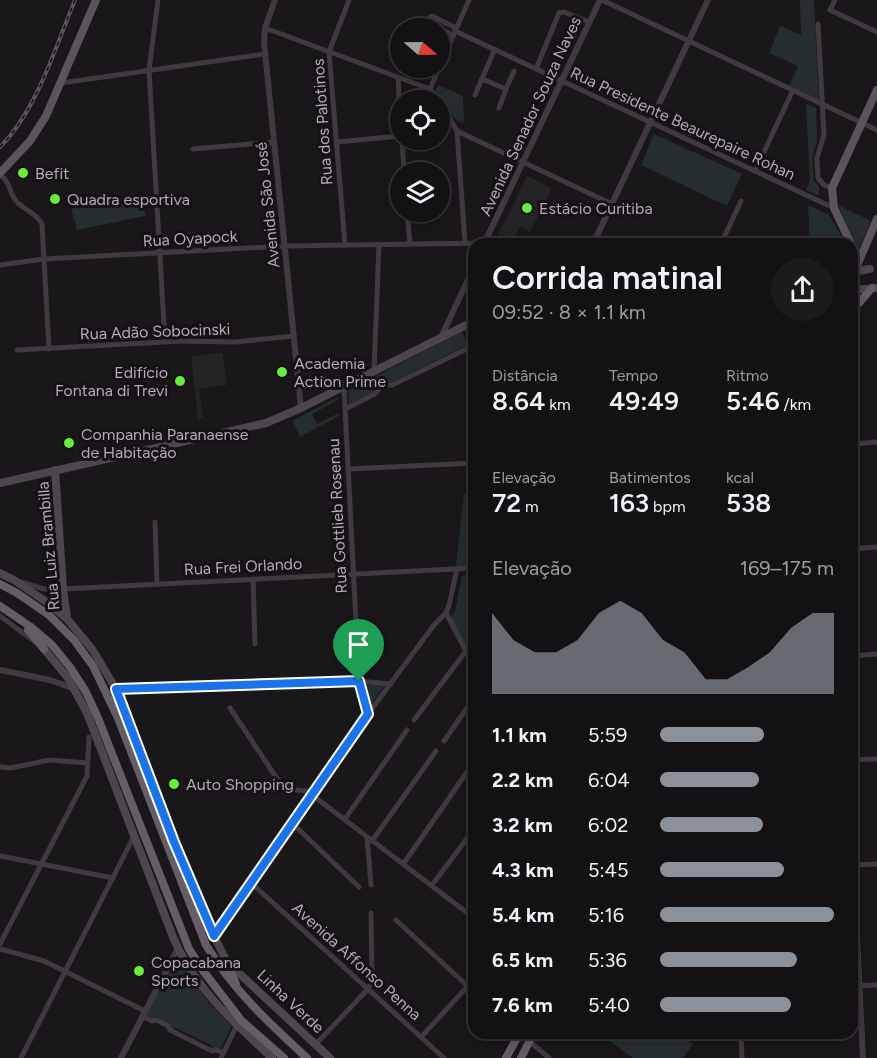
<!DOCTYPE html>
<html lang="pt">
<head>
<meta charset="utf-8">
<style>
	body { margin:0; font-family:Figtree,sans-serif; background:#1c1a1c; color:#f1f3f6; height:100vh; display:flex; flex-direction:column; font-size:22px; white-space:nowrap }
	* { box-sizing:border-box; margin:0 }
	p { font-size:20px; color:#9d9da0 }
	.icon { flex:none; width:33px; height:33px; fill:none; stroke:currentColor; stroke-width:2; stroke-linecap:round; stroke-linejoin:round }
	.map { position:relative; flex:1; overflow:hidden }
	.details { position:absolute; left:468px; top:238px; width:390px; height:801px; display:flex; flex-direction:column; background:#131113; border-radius:18px; box-shadow:0 3px 15px #0003,0 0 0 2px #323133 }
	.details>* { flex:none }
	.needle { width:39px; rotate:110deg }
	.tools { position:absolute; left:390px; top:18px; display:grid; gap:12px }
	.tools a { display:grid; place-items:center; width:60px; height:60px; border-radius:50%; background:#131113; box-shadow:0 3px 15px #0003,0 0 0 2px #323133; font-size:30px }
	.pin { position:absolute; display:grid; place-items:center; width:51px; height:51px; color:#fff; margin:-62px -26px; border-radius:50% 50% 50% 0; rotate:-45deg; box-shadow:0 0 6px #0007 }
	.pin .icon { rotate:45deg }
	.round { display:grid; place-items:center; flex:none; width:63px; height:63px; border-radius:32px; background:#1c1a1c }
	.head { display:flex; align-items:center; justify-content:space-between; height:102px; padding:0 24px }
	h1 { font-size:33px; font-weight:600; line-height:45px }
	.figures { display:grid; grid-template-columns:repeat(3,1fr); gap:9px; height:102px; padding:6px 24px }
	.figures div { display:grid; align-content:center }
	.figures b { font-size:26px; font-weight:600 }
	.figures small { font-size:16px; font-weight:400 }
	.figures p { font-size:16px }
	.chart { height:168px; padding:12px 24px }
	.chart p { display:flex; justify-content:space-between }
	.chart svg { width:100%; height:108px; margin-top:6px; fill:#8c9099; opacity:.7 }
	ul { padding:0 24px; list-style:none; font-size:20px }
	li { display:grid; grid-template-columns:96px 72px 1fr; align-items:center; height:45px }
	li i { height:15px; border-radius:8px; background:#8c9099 }
	.map>svg:first-child { display:block }
	.built { fill:#262326 }
	.green { fill:#252d2e }
	.lines { fill:none; stroke-linecap:round; stroke-linejoin:round }
	.minor { stroke:#403a40; stroke-width:5 }
	.tertiary { stroke:#403a40; stroke-width:6 }
	.secondary { stroke:#4d464e; stroke-width:8 }
	.primary { stroke:#5c545d; stroke-width:8 }
	.trunk { stroke:#645c66; stroke-width:8 }
	.rail-casing { stroke:#5a535b; stroke-width:4 }
	.rail { stroke:#141214; stroke-width:1.5; stroke-dasharray:4.5; stroke-linecap:butt }
	.secondary-bridge { stroke:#4d464e; stroke-width:8 }
	.route-casing { stroke:#fff; stroke-width:12 }
	.route { stroke:#1a73e8; stroke-width:8 }
	.poi-dot { fill:#66ee3b; stroke:#141214; stroke-width:2 }
	.labels { text-anchor:middle; stroke-width:6; stroke-linejoin:round; paint-order:stroke }
	.street-label { font-size:16px; fill:#b6aab9; stroke:#141214 }
	.poi-label { font-size:16px; fill:#b6aab9; stroke:#141214; text-anchor:start }
</style>
</head>
<body>
<div class="map">
<svg width="877" height="1058" viewBox="0 0 877 1058">
	<rect width="100%" height="100%" fill="#191719"/>
	<g class="built">
		<path d="M527,176L552,188L530,232L520,227L512,243L498,235Z"/>
		<path d="M222,353L227,385L199,389L203,418L198,419L191,356Z"/>
	</g>
	<g class="green">
		<path d="M800,0H814L819,100L789,86L798,66L769,53L780,26L801,35Z"/>
		<path d="M438,85L463,96L464,123L457,121L435,92Z"/>
		<path d="M806,104L816,108L817,140L812,158L814,182L819,186V196L806,190L810,181Z"/>
		<path d="M654,134L742,174L727,206L641,165Z"/>
		<path d="M145,197V216L77,230L71,209L91,203L95,209Z"/>
		<path d="M808,205L829,215L846,244H810Z"/>
		<path d="M838,205L871,221L856,255L853,238Z"/>
		<path d="M462,331L468,345L391,382L382,383L374,392L349,404L348,391Z"/>
		<path d="M338,397V400L312,414L317,424L339,413V416L300,437L292,421Z"/>
		<path d="M467,493L469,566L456,567L464,494Z"/>
		<path d="M474,575V660L451,619L455,611L462,576Z"/>
		<path d="M362,685H385L369,707Z"/>
		<path d="M177,963L183,966L208,1002L230,1024L231,1027L220,1050L212,1049L211,1045L176,1028L172,1029L146,1015L172,965Z"/>
		<path d="M613,1034H679L693,1044L683,1058H633L608,1040Z"/>
	</g>
	<g class="lines">
		<g class="minor">
			<path d="M158,0L149,70L165,342"/>
			<path d="M602,0L877,130"/>
			<path d="M835,0L830,10L877,32"/>
			<path d="M818,24L824,135L817,158L818,178L824,185L832,188"/>
			<path d="M265,28L430,89L439,100"/>
			<path d="M455,31L834,208"/>
			<path d="M453,35L429,24L427,19L432,16L456,28"/>
			<path d="M440,66L469,0"/>
			<path d="M536,69L559,13L564,12L589,22"/>
			<path d="M398,77L400,115"/>
			<path d="M482,79L506,89L514,71"/>
			<path d="M61,83L265,54"/>
			<path d="M430,89L439,68"/>
			<path d="M475,95L495,49"/>
			<path d="M440,102L457,131L465,243"/>
			<path d="M499,108L506,89"/>
			<path d="M457,131L612,204"/>
			<path d="M402,140L404,172"/>
			<path d="M337,142L400,136"/>
			<path d="M193,149L274,142"/>
			<path d="M755,171L793,90"/>
			<path d="M0,175C10,181 9,192 16,201C24,210 37,213 42,224L49,349"/>
			<path d="M407,212L410,244"/>
			<path d="M721,244L741,201"/>
			<path d="M345,245L329,52L349,0"/>
			<path d="M0,265L44,259L285,246L485,243L489,244"/>
			<path d="M466,324L474,353L470,463L474,531"/>
			<path d="M17,350L182,341L235,342L294,336"/>
			<path d="M374,371L379,245"/>
			<path d="M344,387L359,681L368,714"/>
			<path d="M345,409L375,394L382,385H392L473,346"/>
			<path d="M852,444L877,442"/>
			<path d="M348,469L474,463"/>
			<path d="M155,522L157,584"/>
			<path d="M852,549L877,547"/>
			<path d="M457,569L449,605L446,613L466,651L474,661"/>
			<path d="M253,579L255,644"/>
			<path d="M21,582L44,589H63L474,568"/>
			<path d="M0,616L35,642"/>
			<path d="M852,656L877,654"/>
			<path d="M116,689L359,681L391,684"/>
			<path d="M230,708L284,789"/>
			<path d="M414,720L466,651"/>
			<path d="M444,741L474,698"/>
			<path d="M852,760L877,759"/>
			<path d="M0,767L11,768L49,760L88,763"/>
			<path d="M232,788L284,789L307,791L474,918"/>
			<path d="M345,819L407,730"/>
			<path d="M293,824L359,887"/>
			<path d="M367,837L371,885"/>
			<path d="M372,841L436,751"/>
			<path d="M0,856L113,878"/>
			<path d="M404,863L467,772"/>
			<path d="M852,865L877,864"/>
			<path d="M251,883L444,1058"/>
			<path d="M432,885L474,829"/>
			<path d="M396,920L474,992"/>
			<path d="M214,936L368,714L434,625L446,613"/>
			<path d="M0,944L87,776L89,737"/>
			<path d="M0,949L44,961L145,1011"/>
			<path d="M852,986L877,985"/>
			<path d="M142,1016L152,1021L157,1020L168,1026L170,1030L212,1051L216,1050L223,1053"/>
			<path d="M741,1034L742,1058"/>
			<path d="M421,1037L467,987"/>
			<path d="M529,1041L549,1058"/>
			<path d="M315,1045L368,989L372,981L371,913"/>
			<path d="M21,1058L134,836"/>
			<path d="M221,1058L237,1025"/>
		</g>
		<g class="tertiary">
			<path d="M275,0L265,28L264,42L301,408"/>
			<path d="M484,244L600,0"/>
			<path d="M593,244L708,0"/>
			<path d="M441,337L474,267"/>
			<path d="M0,670L50,680L75,689"/>
			<path d="M852,834L863,1058"/>
			<path d="M121,1058L178,948"/>
		</g>
		<g class="secondary">
			<path d="M852,290L877,288"/>
			<path d="M55,470L63,589L67,617"/>
			<path d="M0,483L266,423L301,408L474,321"/>
			<path d="M0,573L14,580L48,603L68,620L92,649L116,689L174,842L214,936L227,962L330,1058"/>
			<path d="M44,649L68,678L87,713L173,937C194,988 233,1021 272,1058"/>
		</g>
		<g class="primary">
			<path d="M0,173L30,141L46,116L96,0"/>
			<path d="M851,244L834,208L832,188L877,90"/>
			<path d="M852,248V257"/>
			<path d="M852,277L877,219"/>
		</g>
		<g class="trunk">
			<path d="M852,311L872,288"/>
			<path d="M0,584L17,593L49,615L74,640L93,666L118,718L206,945C232,989 270,1024 307,1058"/>
			<path d="M0,606L31,627L52,645L70,667L86,692L98,718L189,949L204,972L241,1020L284,1058"/>
			<path d="M28,630L44,649"/>
			<path d="M185,884L200,905"/>
			<path d="M227,962L236,984"/>
			<path d="M506,1058L519,1034"/>
			<path d="M521,1058L533,1034"/>
		</g>
		<g class="rail-casing">
			<path id="rail" d="M0,147C37,110 55,48 75,0"/>
		</g>
		<use href="#rail" class="rail"/>
		<path class="secondary-bridge" d="M852,272L870,269"/>
	</g>
	<g class="lines">
		<g class="route-casing">
			<path id="route" d="M359,681L368,714L214,936L174,842L116,689Z"/>
		</g>
		<use href="#route" class="route"/>
	</g>
	<g class="poi-dot">
		<circle cx="23" cy="173" r="6"/>
		<circle cx="55" cy="199" r="6"/>
		<circle cx="527" cy="208" r="6"/>
		<circle cx="282" cy="372" r="6"/>
		<circle cx="180" cy="381" r="6"/>
		<circle cx="69" cy="443" r="6"/>
		<circle cx="174" cy="784" r="6"/>
		<circle cx="139" cy="971" r="6"/>
	</g>
	<g class="labels">
		<g class="street-label">
			<text transform="translate(530 116) rotate(-65)" y="6">Avenida Senador Souza Naves</text>
			<text transform="translate(322 122) rotate(-94)" y="6">Rua dos Palotinos</text>
			<text transform="translate(683 123) rotate(25)" y="6">Rua Presidente Beaurepaire Rohan</text>
			<text transform="translate(267 205) rotate(-96)" y="6">Avenida São José</text>
			<text transform="translate(190 238) rotate(-3)" y="6">Rua Oyapock</text>
			<text transform="translate(155 331) rotate(-2)" y="6">Rua Adão Sobocinski</text>
			<text transform="translate(337 516) rotate(-93)" y="6">Rua Gottlieb Rosenau</text>
			<text transform="translate(48 546) rotate(-95)" y="6">Rua Luiz Brambilla</text>
			<text transform="translate(243 566) rotate(-3)" y="6">Rua Frei Orlando</text>
			<text transform="translate(357 961) rotate(42)" y="6">Avenida Affonso Penna</text>
			<text transform="translate(291 1001) rotate(43)" y="6">Linha Verde</text>
		</g>
		<g class="poi-label">
			<text x="35" y="179">Befit</text>
			<text x="67" y="205">Quadra esportiva</text>
			<text x="539" y="214">Estácio Curitiba</text>
			<text x="294" y="369">Academia<tspan x="294" dy="18">Action Prime</tspan></text>
			<text x="168" y="378" text-anchor="end">Edifício<tspan x="168" dy="18">Fontana di Trevi</tspan></text>
			<text x="81" y="440">Companhia Paranaense<tspan x="81" dy="18">de Habitação</tspan></text>
			<text x="186" y="790">Auto Shopping</text>
			<text x="151" y="968">Copacabana<tspan x="151" dy="18">Sports</tspan></text>
		</g>
	</g>
</svg>
<div class="tools">
<a><svg class="needle" viewBox="-14 -14 28 28"><path d="M0-13l5 13h-10z" fill="#e53935"/><path d="M0 13l5-13h-10z" fill="#9d9da0"/></svg></a>
<a><svg class="icon" aria-label="locate" viewBox="0 0 24 24"><circle cx="12" cy="12" r="6"/><path d="M12 2v4M12 18v4M2 12h4M18 12h4"/></svg></a>
<a><svg class="icon" aria-label="layers" viewBox="0 0 24 24"><path d="M12 4l9 5-9 5-9-5zM3 14l9 5 9-5"/></svg></a>
</div>
<div class="pin" style="left:359px;top:681px;background:#1e9e55"><svg class="icon" aria-label="arrive" viewBox="0 0 24 24"><path d="M6 21V4h12l-3 4 3 4H6"/></svg></div>
<section class="details">
<div class="head"><div><h1>Corrida matinal</h1><p>09:52 · 8 × 1.1 km</p></div><a class="round"><svg class="icon" aria-label="share" viewBox="0 0 24 24"><path d="M12 15V3M7 8l5-5 5 5M5 13v7h14v-7"/></svg></a></div>
<div class="figures">
<div><p>Distância</p><b>8.64<small> km</small></b></div>
<div><p>Tempo</p><b>49:49</b></div>
<div><p>Ritmo</p><b>5:46<small> /km</small></b></div>
</div>
<div class="figures">
<div><p>Elevação</p><b>72<small> m</small></b></div>
<div><p>Batimentos</p><b>163<small> bpm</small></b></div>
<div><p>kcal</p><b>538</b></div>
</div>
<div class="chart"><p><span>Elevação</span>169–175 m</p>
<svg viewBox="0 0 160 44" preserveAspectRatio="none"><path d="M0 44V11L10 22L20 27L30 27L40 22L50 11L60 6L70 11L80 22L90 27L100 38L110 38L120 33L130 27L140 17L150 11L160 11V44z"/></svg>
</div>
<ul>
<li><b>1.1 km</b>5:59<i style="width:60%"></i></li>
<li><b>2.2 km</b>6:04<i style="width:57%"></i></li>
<li><b>3.2 km</b>6:02<i style="width:59%"></i></li>
<li><b>4.3 km</b>5:45<i style="width:71%"></i></li>
<li><b>5.4 km</b>5:16<i style="width:100%"></i></li>
<li><b>6.5 km</b>5:36<i style="width:79%"></i></li>
<li><b>7.6 km</b>5:40<i style="width:75%"></i></li>
</ul>
</section>
</div>
</body>
</html>
